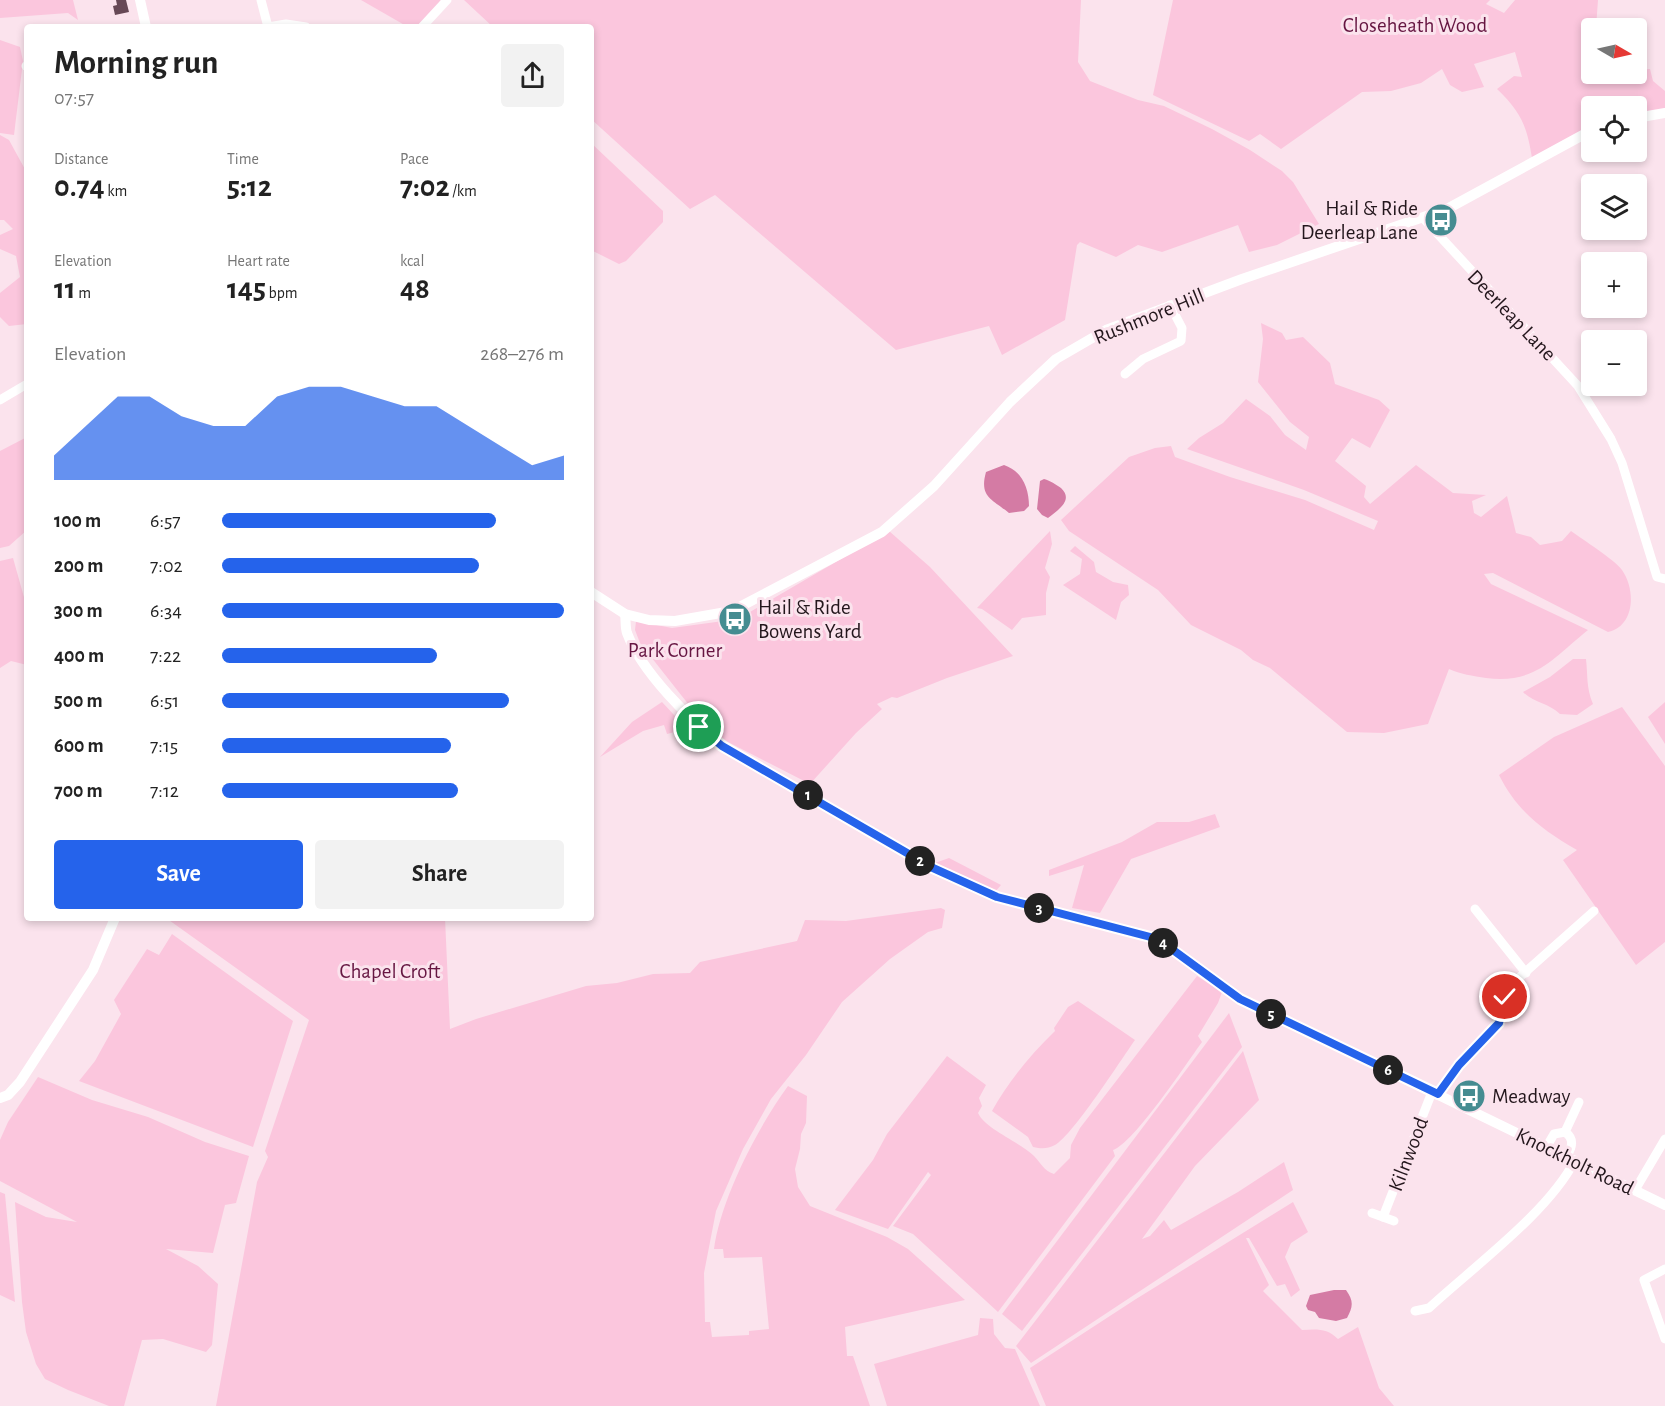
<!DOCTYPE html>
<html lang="en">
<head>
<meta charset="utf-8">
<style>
	body { margin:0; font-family:"Alegreya Sans",sans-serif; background:#f2f2f2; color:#222; height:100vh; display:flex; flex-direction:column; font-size:22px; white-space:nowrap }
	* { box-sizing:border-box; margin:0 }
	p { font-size:20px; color:#767676 }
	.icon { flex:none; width:33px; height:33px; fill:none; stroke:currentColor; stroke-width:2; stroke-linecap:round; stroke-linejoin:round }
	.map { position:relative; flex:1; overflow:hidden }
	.sheet { position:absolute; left:24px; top:24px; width:570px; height:897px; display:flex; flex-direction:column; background:#fff; border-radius:6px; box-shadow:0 3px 9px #0003 }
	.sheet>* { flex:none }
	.needle { width:39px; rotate:99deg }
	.buttons { position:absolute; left:1581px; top:18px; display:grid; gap:12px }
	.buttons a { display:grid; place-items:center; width:66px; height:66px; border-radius:6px; background:#fff; box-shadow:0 3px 9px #0003; font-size:30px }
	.pin { position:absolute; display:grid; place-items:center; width:51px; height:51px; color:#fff; margin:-26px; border:3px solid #fff; border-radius:50%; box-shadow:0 2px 6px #0007 }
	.km { position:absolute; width:30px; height:30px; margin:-15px; border-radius:50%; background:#222; color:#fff; font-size:16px; line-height:30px; text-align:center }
	.round { display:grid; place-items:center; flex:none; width:63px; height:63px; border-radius:6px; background:#f2f2f2 }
	.head { display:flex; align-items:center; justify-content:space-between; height:102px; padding:0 30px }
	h1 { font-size:33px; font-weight:600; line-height:45px }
	.figures { display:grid; grid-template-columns:repeat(3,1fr); gap:9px; height:102px; padding:6px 30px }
	.figures div { display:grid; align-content:center }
	.figures b { font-size:30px; font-weight:600 }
	.figures small { font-size:16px; font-weight:400 }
	.figures p { font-size:16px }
	.chart { height:168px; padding:12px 30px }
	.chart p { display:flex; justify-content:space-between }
	.chart svg { width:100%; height:108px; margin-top:6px; fill:#2563eb; opacity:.7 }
	.cta { display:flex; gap:12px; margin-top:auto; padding:12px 30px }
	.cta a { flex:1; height:69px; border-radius:6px; background:#2563eb; color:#fff; font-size:24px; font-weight:600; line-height:69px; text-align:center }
	.cta a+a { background:#f2f2f2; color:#222 }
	ul { padding:0 30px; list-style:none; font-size:20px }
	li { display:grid; grid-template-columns:96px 72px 1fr; align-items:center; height:45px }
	li i { height:15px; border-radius:8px; background:#2563eb }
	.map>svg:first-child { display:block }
	.green { fill:#fbc6dd }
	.water { fill:#d47ba4 }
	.building { fill:#674856 }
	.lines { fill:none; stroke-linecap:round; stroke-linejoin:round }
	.minor { stroke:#fff; stroke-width:9 }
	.tertiary { stroke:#fff; stroke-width:10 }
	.route-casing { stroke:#fff; stroke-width:12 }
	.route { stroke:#2563eb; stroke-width:8 }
	.labels { text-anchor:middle; stroke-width:6; stroke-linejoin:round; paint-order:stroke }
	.park-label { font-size:21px; fill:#661642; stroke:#fbe3ed }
	.poi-label { font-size:21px; fill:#23161c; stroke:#fbe3ed; text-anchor:start }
	.street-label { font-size:21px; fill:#23161c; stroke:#fbe3ed }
</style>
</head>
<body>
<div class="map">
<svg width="1665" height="1406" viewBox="0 0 1665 1406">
	<rect width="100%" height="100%" fill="#fbe3ed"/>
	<g class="green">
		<path d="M0,0H73L78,20L68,13L0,18Z"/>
		<path d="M361,0H442L417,27H408Z"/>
		<path d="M464,0H1081L1078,62L1090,81L1138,100L1164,106L1212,129L1250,150L1282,171L1293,182L1319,224L1277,245L1249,252L1238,225L1162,252L1138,245L1116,257L1080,242L1077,245L1065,320L1002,355L989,326L896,350L715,195L690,209L591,119V27H493Z"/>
		<path d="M1173,0H1490L1486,4L1504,13L1515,0H1598L1596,28H1592L1591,40H1589L1593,76L1599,74H1636L1637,70L1650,69L1653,81L1665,91V111L1637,116L1636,106H1592L1591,126L1532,158C1527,126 1521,112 1497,89L1514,76L1522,77L1515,52L1474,64L1484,87L1462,92L1450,85L1442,69L1421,83L1391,91L1362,92L1281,149L1260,134L1249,141L1153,95Z"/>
		<path d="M0,40L20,47L23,61L14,135L0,133Z"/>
		<path d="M0,135L9,140L27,173V324L9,326L0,317V293L20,277L16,256L0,249V235L13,229L4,220H0Z"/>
		<path d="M591,143L663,211V222L626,261L619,264L591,250Z"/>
		<path d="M1261,323L1282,333L1286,340L1303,337L1330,363L1335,384L1379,400L1390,410L1370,448L1352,438L1335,461L1366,486L1364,497L1370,504L1416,465L1453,493L1486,495L1472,501L1474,513L1481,517L1507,496L1516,533L1531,537L1540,545L1562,541L1571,531C1583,540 1614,559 1622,570C1636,590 1635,626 1608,632L1493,573L1484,574L1491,584L1588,630C1552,659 1536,684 1486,678C1473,676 1460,674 1449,669L1428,724L1384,733L1347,732L1270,668L1253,660L1241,650L1191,625L1158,590L1069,531L1061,520L1129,457L1155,448L1171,446L1175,457L1230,477L1305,500L1374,530L1378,521L1304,490L1187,449L1199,438L1223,423L1246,399L1270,416L1285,435L1306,450L1309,437L1290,422L1258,382L1263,339Z"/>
		<path d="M27,437V530L9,546L0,548V451Z"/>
		<path d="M889,531L930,567L1013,656L947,678L897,698L892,697L877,704L882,709L856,733L810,784L728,742L704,724L640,643L635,630L636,621L672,628L738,619Z"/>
		<path d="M1050,531L1052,544L1045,568L1050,577L1046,593V615L1022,618L1012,630L982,609L977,608Z"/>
		<path d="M1075,546L1094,562L1096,572L1113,582L1128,585L1129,595L1121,602L1116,620L1063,585L1080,574L1082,559L1070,551Z"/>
		<path d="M13,558L27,608V665L11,661L0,668V561Z"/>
		<path d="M1573,659H1586C1588,677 1586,687 1593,704L1577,715L1560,714C1549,703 1534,703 1523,692L1550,677Z"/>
		<path d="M662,702L687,729L667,734L664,725L643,731L600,757L632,722Z"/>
		<path d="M1665,702V744L1648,717Z"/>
		<path d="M1622,707L1665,766V942L1636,965L1563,860L1577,850C1542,830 1517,811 1499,775L1554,737Z"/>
		<path d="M1215,814L1220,827L1131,859L1100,913L1072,908L1084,865L1049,876V870L1122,842L1157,822H1189Z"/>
		<path d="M949,858L1001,885L995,892L935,863Z"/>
		<path d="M941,908L945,910L942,928L928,932L890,959L842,1002L806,1055L771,1099L743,1149L716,1211L704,1273L705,1322H710L712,1337L749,1335V1331L769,1329L762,1257L724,1258L723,1249H714C721,1198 758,1127 788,1086L807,1096L806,1123L801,1134L800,1149L795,1169L798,1187L810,1206L887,1237L908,1249L965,1300L845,1327L847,1356H853L870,1406H216L257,1182L268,1157L265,1151L309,1020L166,918H445L450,1029L476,1019L586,986L617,983L653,974L690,973L700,962L797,941L805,920L846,921Z"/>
		<path d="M172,934L293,1021L253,1147L79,1081L95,1061L121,1014L114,1000L147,949L159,955Z"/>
		<path d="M1197,976L1222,992L1218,1003L1198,1036L1202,1042C1186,1064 1134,1143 1113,1150L1115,1156L998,1312L913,1234L893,1226L931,1175L928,1172L888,1229L835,1210L873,1160L887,1134L947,1056L986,1085L979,1098L982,1106L978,1113C985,1129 1020,1142 1034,1156C1042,1164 1043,1170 1054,1174L1070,1158L1071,1145L1080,1128Z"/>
		<path d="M1078,1001L1135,1040C1120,1061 1073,1135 1055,1145C1047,1149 1042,1149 1033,1147L1028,1137L992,1111C1008,1082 1031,1054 1055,1031L1054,1028L1068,1007Z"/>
		<path d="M1229,1013L1242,1047L1022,1331L1002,1314Z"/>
		<path d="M1243,1051L1259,1100L1195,1166L1142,1239L1150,1236L1164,1220L1171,1230L1238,1192L1284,1162L1293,1190L1031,1363L1016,1346Z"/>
		<path d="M38,1077L92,1100L148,1117L205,1142L249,1156L236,1203L225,1205L213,1253L166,1249L198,1266L218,1284L212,1345L206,1352L163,1339L142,1340L124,1406H109L68,1390L45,1379L36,1364L26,1332L22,1302L15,1202L46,1217L77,1222L0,1181V1140L8,1122Z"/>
		<path d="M0,1192L5,1194L15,1302L0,1295Z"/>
		<path d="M1293,1202L1308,1232L1291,1243L1285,1257L1300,1290L1291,1297L1285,1284L1277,1286L1249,1238H1246L1269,1285L1263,1291L1302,1330C1317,1329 1327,1328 1338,1339L1358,1327L1379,1388L1394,1406H1046L1030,1368L1136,1299Z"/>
		<path d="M980,1318L993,1319L994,1334L1005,1348L1015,1349L1040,1406H887L874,1364L978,1335Z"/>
	</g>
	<g class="water">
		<path d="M1004,465C1022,471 1029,488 1029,506L1024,511L1009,513C992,499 979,497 986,472Z"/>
		<path d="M1044,479C1051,481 1055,484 1061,488C1074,500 1058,510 1048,518L1042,515L1037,509L1040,481Z"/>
		<path d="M1334,1290H1346C1354,1301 1353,1307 1347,1318L1336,1321L1319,1318L1315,1312L1308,1310L1306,1306L1310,1295Z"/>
	</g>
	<path class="building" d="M116,0H126L129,12L115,15L113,6L117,5Z"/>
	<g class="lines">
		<g class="minor">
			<path d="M261,0L268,27L286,24L306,27"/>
			<path d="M422,27L447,0"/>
			<path d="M26,66H27"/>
			<path d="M1423,218L1578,386L1611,439L1622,463L1657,577L1665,579"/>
			<path d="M1125,374L1143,359L1181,341L1182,328L1170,305"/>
			<path d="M0,400L27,384"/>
			<path d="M1475,909L1526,973"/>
			<path d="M1438,1094L1459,1065L1499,1023L1505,997L1513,983L1594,911"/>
			<path d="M1565,1132L1579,1102"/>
			<path d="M1547,1146L1554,1134L1565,1132C1575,1139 1572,1147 1567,1156"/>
			<path d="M1635,1190L1665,1139"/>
			<path d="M1372,1213L1394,1221"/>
			<path d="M1383,1217L1432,1092"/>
			<path d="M1665,1269L1644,1280L1665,1339"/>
			<path d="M1415,1311L1429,1308C1472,1268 1549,1212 1575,1160"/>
		</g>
		<g class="tertiary">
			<path d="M140,0L146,27"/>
			<path d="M1636,118L1665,113"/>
			<path d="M591,592L625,614L649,620L675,621L732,611L882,532L934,486L1010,402L1056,359L1106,330L1242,279L1447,209L1592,130"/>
			<path d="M625,614C626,620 625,627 627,633C642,673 690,719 722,746L933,869L997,897L1158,939L1241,999L1665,1205"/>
			<path d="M0,1098L8,1095L20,1082L93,970L115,918"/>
		</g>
	</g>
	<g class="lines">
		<g class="route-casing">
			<path id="route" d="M699,727L722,746L933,868L997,897L1158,939L1240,999L1438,1094L1459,1065L1499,1023L1505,997"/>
		</g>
		<use href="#route" class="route"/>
	</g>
	<defs>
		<g id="bus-disc" transform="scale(1.725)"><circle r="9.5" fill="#458c91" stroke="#fbe3ed"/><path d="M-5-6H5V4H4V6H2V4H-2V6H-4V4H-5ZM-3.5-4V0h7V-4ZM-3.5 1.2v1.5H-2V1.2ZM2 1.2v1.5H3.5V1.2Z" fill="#fff"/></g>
	</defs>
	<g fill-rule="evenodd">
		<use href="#bus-disc" x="1441" y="220"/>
		<use href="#bus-disc" x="735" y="619"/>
		<use href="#bus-disc" x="1469" y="1096"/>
	</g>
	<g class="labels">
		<g class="park-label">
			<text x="1415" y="32">Closeheath Wood</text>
			<text x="675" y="657">Park Corner</text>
			<text x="390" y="978">Chapel Croft</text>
		</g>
		<g class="poi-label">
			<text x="1418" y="215" text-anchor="end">Hail &amp; Ride<tspan x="1418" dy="24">Deerleap Lane</tspan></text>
			<text x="758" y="614">Hail &amp; Ride<tspan x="758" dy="24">Bowens Yard</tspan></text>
			<text x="1492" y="1103">Meadway</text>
		</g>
		<g class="street-label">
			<text transform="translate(1512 315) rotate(46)" y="7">Deerleap Lane</text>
			<text transform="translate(1149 316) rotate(-22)" y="7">Rushmore Hill</text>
			<text transform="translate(1408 1154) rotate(-69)" y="7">Kilnwood</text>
			<text transform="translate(1575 1161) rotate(26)" y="7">Knockholt Road</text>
		</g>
	</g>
</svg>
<div class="buttons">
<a><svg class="needle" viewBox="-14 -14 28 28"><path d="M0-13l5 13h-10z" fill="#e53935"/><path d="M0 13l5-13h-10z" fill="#767676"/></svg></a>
<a><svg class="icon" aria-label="locate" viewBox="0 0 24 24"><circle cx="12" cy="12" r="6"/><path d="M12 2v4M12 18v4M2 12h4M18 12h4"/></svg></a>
<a><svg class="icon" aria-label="layers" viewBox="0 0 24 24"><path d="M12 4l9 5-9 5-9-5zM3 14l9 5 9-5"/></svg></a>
<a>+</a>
<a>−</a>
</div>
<div class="pin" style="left:699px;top:727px;background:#1e9e55"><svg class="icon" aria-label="arrive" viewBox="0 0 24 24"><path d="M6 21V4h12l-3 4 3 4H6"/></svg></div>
<div class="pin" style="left:1505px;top:997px;background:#d93025"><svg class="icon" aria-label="check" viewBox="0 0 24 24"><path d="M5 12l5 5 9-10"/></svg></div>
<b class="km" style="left:808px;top:795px">1</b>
<b class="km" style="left:920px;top:861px">2</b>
<b class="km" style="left:1039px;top:908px">3</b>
<b class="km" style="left:1163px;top:943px">4</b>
<b class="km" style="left:1271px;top:1014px">5</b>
<b class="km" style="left:1388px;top:1070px">6</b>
<section class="sheet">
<div class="head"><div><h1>Morning run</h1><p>07:57</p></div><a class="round"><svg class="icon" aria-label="share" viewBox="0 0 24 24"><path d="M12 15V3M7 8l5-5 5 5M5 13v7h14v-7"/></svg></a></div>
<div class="figures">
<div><p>Distance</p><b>0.74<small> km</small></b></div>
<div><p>Time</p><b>5:12</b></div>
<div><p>Pace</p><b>7:02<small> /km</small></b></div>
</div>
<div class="figures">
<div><p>Elevation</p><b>11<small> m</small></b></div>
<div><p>Heart rate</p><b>145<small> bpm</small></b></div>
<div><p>kcal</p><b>48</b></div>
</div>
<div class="chart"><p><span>Elevation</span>268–276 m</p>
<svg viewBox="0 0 160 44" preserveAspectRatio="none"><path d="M0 44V34L10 22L20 10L30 10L40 18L50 22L60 22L70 10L80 6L90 6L100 10L110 14L120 14L130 22L140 30L150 38L160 34V44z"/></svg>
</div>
<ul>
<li><b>100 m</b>6:57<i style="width:80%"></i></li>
<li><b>200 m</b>7:02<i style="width:75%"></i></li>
<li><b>300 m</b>6:34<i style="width:100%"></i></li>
<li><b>400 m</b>7:22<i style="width:63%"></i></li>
<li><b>500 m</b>6:51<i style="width:84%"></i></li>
<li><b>600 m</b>7:15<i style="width:67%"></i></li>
<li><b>700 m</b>7:12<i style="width:69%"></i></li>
</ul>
<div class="cta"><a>Save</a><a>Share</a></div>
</section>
</div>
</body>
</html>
